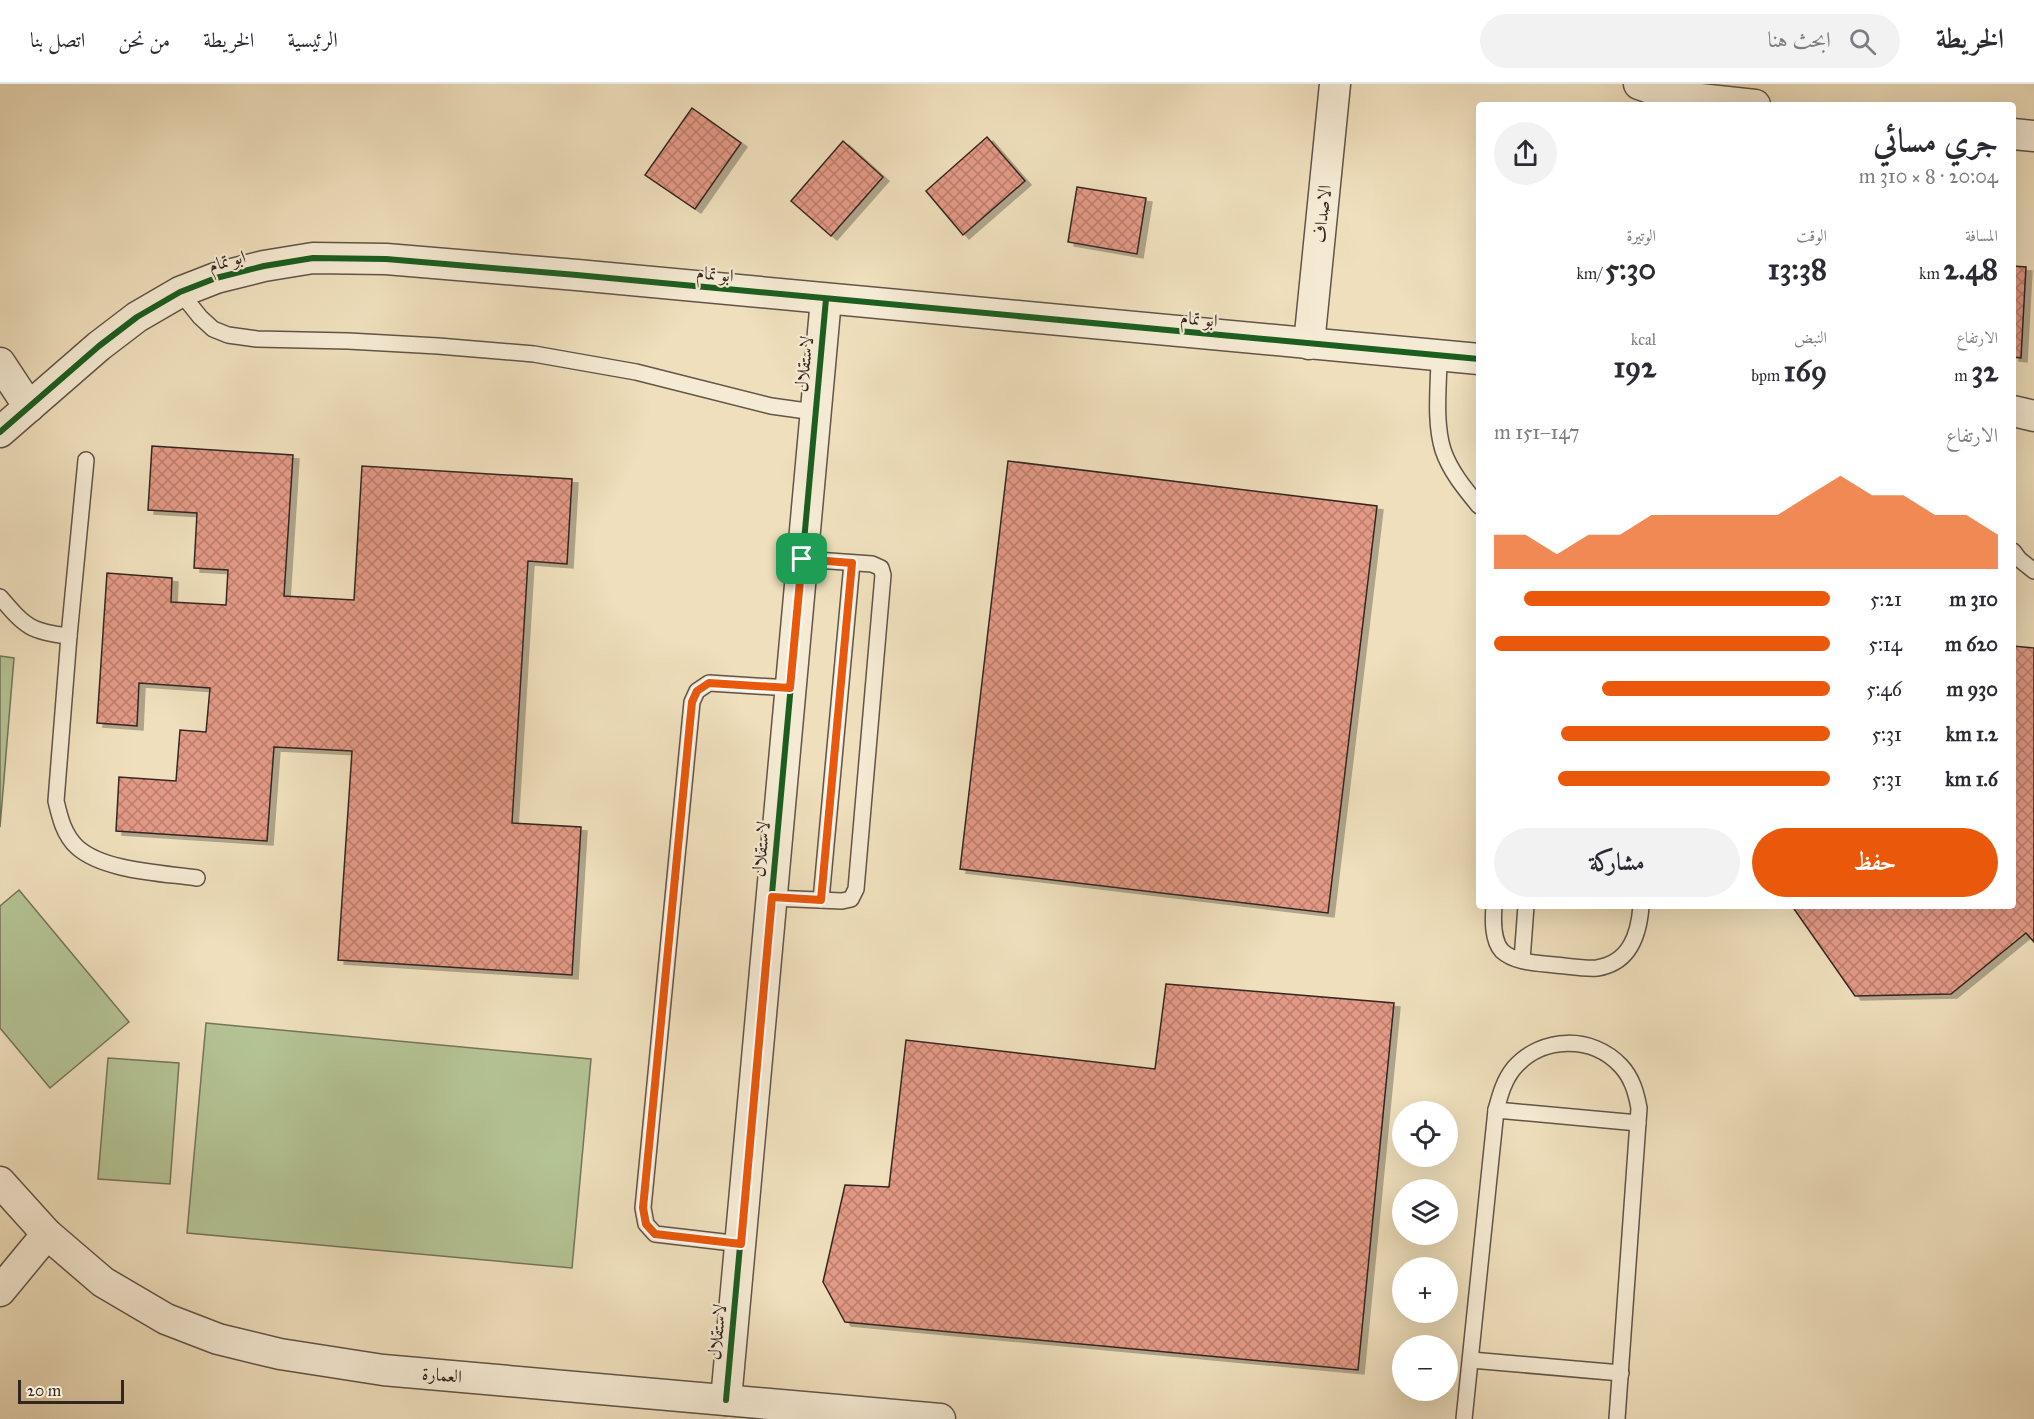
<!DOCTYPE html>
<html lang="ar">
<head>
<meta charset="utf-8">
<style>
	body { margin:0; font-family:"IM FELL Great Primer",Amiri,serif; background:#f2f2f3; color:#2b2b33; direction:rtl; height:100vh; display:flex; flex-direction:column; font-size:22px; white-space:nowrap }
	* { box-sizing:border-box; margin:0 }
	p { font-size:20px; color:#7c7c81 }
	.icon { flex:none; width:33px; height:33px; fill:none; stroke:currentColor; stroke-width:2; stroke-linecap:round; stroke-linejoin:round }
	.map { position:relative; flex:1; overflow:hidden; direction:ltr }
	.details { position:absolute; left:1476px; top:18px; width:540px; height:807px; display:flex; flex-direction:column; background:#fff; border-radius:6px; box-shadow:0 6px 24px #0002; direction:rtl }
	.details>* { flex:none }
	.fabs { position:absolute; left:1392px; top:1017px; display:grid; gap:12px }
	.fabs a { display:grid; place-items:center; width:66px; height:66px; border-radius:50%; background:#fff; box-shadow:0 6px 24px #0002; font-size:30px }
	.scale { position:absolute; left:18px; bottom:15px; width:106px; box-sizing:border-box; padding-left:6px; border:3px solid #332621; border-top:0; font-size:16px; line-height:21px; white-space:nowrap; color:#332621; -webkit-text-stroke:4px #f5ead3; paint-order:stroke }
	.pin { position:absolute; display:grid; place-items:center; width:51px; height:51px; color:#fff; margin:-26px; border-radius:12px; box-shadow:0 3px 9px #0006 }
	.round { display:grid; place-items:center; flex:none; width:63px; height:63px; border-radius:32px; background:#f2f2f3 }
	.headline { display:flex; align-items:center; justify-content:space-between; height:102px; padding:0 18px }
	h1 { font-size:33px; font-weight:800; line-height:45px }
	.stats { display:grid; grid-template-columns:repeat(3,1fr); gap:9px; height:102px; padding:6px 18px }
	.stats div { display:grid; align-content:center }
	.stats b { font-size:30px; font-weight:800 }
	.stats small { font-size:16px; font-weight:400 }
	.stats p { font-size:16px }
	.chart { height:168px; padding:12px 18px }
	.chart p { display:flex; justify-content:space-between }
	.chart svg { width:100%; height:108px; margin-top:6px; fill:#ea580c; opacity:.7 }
	.primary-button { display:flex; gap:12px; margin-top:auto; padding:12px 18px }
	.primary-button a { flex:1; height:69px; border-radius:36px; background:#ea580c; color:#fff; font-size:24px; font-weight:800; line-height:69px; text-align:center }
	.primary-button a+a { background:#f2f2f3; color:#2b2b33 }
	ul { padding:0 18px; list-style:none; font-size:20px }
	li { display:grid; grid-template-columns:96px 72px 1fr; align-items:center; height:45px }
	li i { height:15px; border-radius:8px; background:#ea580c }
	header { display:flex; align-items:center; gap:36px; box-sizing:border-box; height:84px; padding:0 30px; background:#fff; border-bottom:2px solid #e1e1e2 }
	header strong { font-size:28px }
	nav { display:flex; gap:33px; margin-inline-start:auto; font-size:21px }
	.search { width:420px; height:54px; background:#f2f2f3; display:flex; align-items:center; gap:15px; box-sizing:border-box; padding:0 21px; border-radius:33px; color:#7c7c81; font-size:22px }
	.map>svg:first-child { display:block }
	.garden { fill:#b4c394; stroke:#74745a; stroke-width:1.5 }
	.building { fill:url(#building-cross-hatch); stroke:#332621; stroke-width:1.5; filter:url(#shadow) }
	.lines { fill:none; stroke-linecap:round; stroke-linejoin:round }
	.lane-casing { stroke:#625448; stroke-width:18 }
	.street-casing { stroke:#625448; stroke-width:33 }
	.lane { stroke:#f5ead3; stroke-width:15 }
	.street { stroke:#f5ead3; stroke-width:30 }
	.cycleway-casing { stroke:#f5ead3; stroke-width:10 }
	.cycleway { stroke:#1b5e20; stroke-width:6 }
	.route-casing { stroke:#fff; stroke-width:12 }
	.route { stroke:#ea580c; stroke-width:8 }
	.labels { text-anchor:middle; stroke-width:4.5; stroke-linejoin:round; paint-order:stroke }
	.street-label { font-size:18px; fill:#332621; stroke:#f5ead3 }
</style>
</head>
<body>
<header>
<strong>الخريطة</strong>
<div class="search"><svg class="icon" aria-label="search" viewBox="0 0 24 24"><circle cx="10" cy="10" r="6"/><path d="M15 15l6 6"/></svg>ابحث هنا</div>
<nav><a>الرئيسية</a><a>الخريطة</a><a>من نحن</a><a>اتصل بنا</a></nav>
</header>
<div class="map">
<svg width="2034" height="1335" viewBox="0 0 2034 1335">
	<defs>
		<pattern id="building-cross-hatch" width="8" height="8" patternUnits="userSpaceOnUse" patternTransform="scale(1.5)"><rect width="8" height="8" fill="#e39985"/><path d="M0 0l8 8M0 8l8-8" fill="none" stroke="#b97d6c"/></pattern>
		<filter id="shadow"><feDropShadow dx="6" dy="4" stdDeviation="0" flood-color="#0004"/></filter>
	</defs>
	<rect width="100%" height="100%" fill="#efdfbc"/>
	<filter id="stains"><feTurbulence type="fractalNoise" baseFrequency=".00333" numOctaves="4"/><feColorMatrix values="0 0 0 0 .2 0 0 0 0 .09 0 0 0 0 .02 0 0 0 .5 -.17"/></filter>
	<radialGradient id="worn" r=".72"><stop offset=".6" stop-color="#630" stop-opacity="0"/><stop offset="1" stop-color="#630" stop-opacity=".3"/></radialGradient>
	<g class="garden">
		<path d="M0,572L14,574L0,743Z"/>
		<path d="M19,806L129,938L50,1004L0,944V822Z"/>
		<path d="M206,939L591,975L572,1184L187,1149Z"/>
		<path d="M108,974L179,979L170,1100L98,1095Z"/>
	</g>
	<g class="building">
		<path d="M692,24L741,59L695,125L645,91Z"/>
		<path d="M987,53L1025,97L963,151L926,107Z"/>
		<path d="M843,57L883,93L831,152L791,117Z"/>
		<path d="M1077,103L1146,114L1137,170L1068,158Z"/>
		<path d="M2013,182L2026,183L2021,274L2013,273Z"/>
		<path d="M152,362L293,371L284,512L354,516L362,382L572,395L567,480L528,477L512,739L581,743L572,891L338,876L352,667L274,663L267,757L116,747L119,693L176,697L180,646L206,648L210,604L139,599L137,642L97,639L107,489L172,494L171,518L226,521L228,486L194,484L197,429L148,426Z"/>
		<path d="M1008,377L1377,422L1328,829L960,785Z"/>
		<path d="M2013,562L2034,564V858L2026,849L1951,910L1855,912L1792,822H2013Z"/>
		<path d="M1166,900L1394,919L1358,1286L845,1238L823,1198L845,1101L889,1103L906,956L1155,985Z"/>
	</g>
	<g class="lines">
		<g class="lane-casing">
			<g id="lane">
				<path d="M180,208L200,233L213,245L228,251L257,255L348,257L438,262L534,270L636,288L771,322L814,328"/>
				<path d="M1439,271C1439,301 1434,337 1443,366C1450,387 1465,405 1479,422"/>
				<path d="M86,376L69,552L56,717C60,734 64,751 77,763C103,787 162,789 197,794"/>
				<path d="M2013,467L2019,475L2034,487"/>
				<path d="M0,513C25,542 30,548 69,552"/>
				<path d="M772,814L842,817L851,815L856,805L883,491L881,484L872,480L802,475"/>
				<path d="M821,816L852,479"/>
				<path d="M1494,822C1493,835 1492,856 1502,867C1515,879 1538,879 1555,881C1568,882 1584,885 1597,884C1630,879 1639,850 1641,822"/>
				<path d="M1522,876L1526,822"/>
				<path d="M1496,1026L1638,1039"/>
				<path d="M741,1160L655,1150L646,1140L643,1124L692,618L697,607L709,599L790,604"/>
				<path d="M1471,1276L1621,1289"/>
				<path d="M1464,1335L1496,1026C1500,1011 1504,996 1514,984C1542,952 1592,951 1621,982C1632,994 1636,1008 1639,1024L1617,1335"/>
			</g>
		</g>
		<g class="street-casing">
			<g id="street">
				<path d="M1639,0L1673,12L1755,21"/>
				<path d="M2013,50L2034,52"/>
				<path d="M1309,260L1335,0"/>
				<path d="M0,279L29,323"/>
				<path d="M2013,327L2034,332"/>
				<path d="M0,348L99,262L137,233L180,208L216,194L264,182L313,174L386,175L577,191L1479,275"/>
				<path d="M0,1098L47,1150L103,1198L166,1235L218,1255L280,1270L383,1286L940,1335"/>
				<path d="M0,1207L47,1150"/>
				<path d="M726,1316L826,215"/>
			</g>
		</g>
		<use href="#lane" class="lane"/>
		<use href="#street" class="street"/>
		<g class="cycleway-casing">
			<g id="cycleway">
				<path d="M0,348L99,262L137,233L180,208L216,194L264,182L313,174L386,175L577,191L1479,275"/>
				<path d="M726,1316L826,215"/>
			</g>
		</g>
		<use href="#cycleway" class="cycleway"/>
	</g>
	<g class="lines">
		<g class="route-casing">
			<path id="route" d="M802,475L852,479L821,816L772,813L741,1160L655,1150L646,1140L643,1124L692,618L697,607L709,599L790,604Z"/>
		</g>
		<use href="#route" class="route"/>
	</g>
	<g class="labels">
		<g class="street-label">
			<text transform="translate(1322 130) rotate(-84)" y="6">الاصداف</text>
			<text transform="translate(227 177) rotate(-16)" y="6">ابو تمام</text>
			<text transform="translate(715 190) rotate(5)" y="6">ابو تمام</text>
			<text transform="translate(1199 235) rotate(5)" y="6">ابو تمام</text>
			<text transform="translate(804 280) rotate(-84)" y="6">لاستقلال</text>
			<text transform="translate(761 765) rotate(-85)" y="6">لاستقلال</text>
			<text transform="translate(717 1248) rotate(-84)" y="6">لاستقلال</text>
			<text transform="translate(442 1291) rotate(5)" y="6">العمارة</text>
		</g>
	</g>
	<rect width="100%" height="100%" filter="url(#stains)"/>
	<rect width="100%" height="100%" fill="url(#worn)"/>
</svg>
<div class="fabs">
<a><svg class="icon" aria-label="locate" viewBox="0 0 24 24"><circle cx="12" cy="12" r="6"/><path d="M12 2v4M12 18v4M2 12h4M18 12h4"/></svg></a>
<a><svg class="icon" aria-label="layers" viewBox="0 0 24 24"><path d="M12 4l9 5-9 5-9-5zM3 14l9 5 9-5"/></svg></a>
<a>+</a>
<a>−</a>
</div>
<div class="scale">20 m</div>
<div class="pin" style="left:802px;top:475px;background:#1e9e55"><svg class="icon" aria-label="arrive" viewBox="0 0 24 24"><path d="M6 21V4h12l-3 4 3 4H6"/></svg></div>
<section class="details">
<div class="headline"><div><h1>جري مسائي</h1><p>20:04 · 8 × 310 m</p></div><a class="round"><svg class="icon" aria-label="share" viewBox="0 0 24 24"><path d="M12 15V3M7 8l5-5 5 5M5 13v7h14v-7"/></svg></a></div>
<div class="stats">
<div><p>المسافة</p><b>2.48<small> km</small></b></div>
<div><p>الوقت</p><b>13:38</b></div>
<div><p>الوتيرة</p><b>5:30<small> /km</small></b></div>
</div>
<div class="stats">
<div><p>الارتفاع</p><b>32<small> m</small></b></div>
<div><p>النبض</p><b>169<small> bpm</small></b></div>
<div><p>kcal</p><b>192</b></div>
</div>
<div class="chart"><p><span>الارتفاع</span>147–151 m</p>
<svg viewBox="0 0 160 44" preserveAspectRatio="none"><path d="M0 44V30L10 30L20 38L30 30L40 30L50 22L60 22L70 22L80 22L90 22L100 14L110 6L120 14L130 14L140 22L150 22L160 30V44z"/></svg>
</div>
<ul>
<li><b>310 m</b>5:21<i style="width:91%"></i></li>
<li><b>620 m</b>5:14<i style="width:100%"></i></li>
<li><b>930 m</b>5:46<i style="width:68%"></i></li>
<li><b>1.2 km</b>5:31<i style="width:80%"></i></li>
<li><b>1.6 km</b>5:31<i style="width:81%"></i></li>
</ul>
<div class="primary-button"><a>حفظ</a><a>مشاركة</a></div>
</section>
</div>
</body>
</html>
